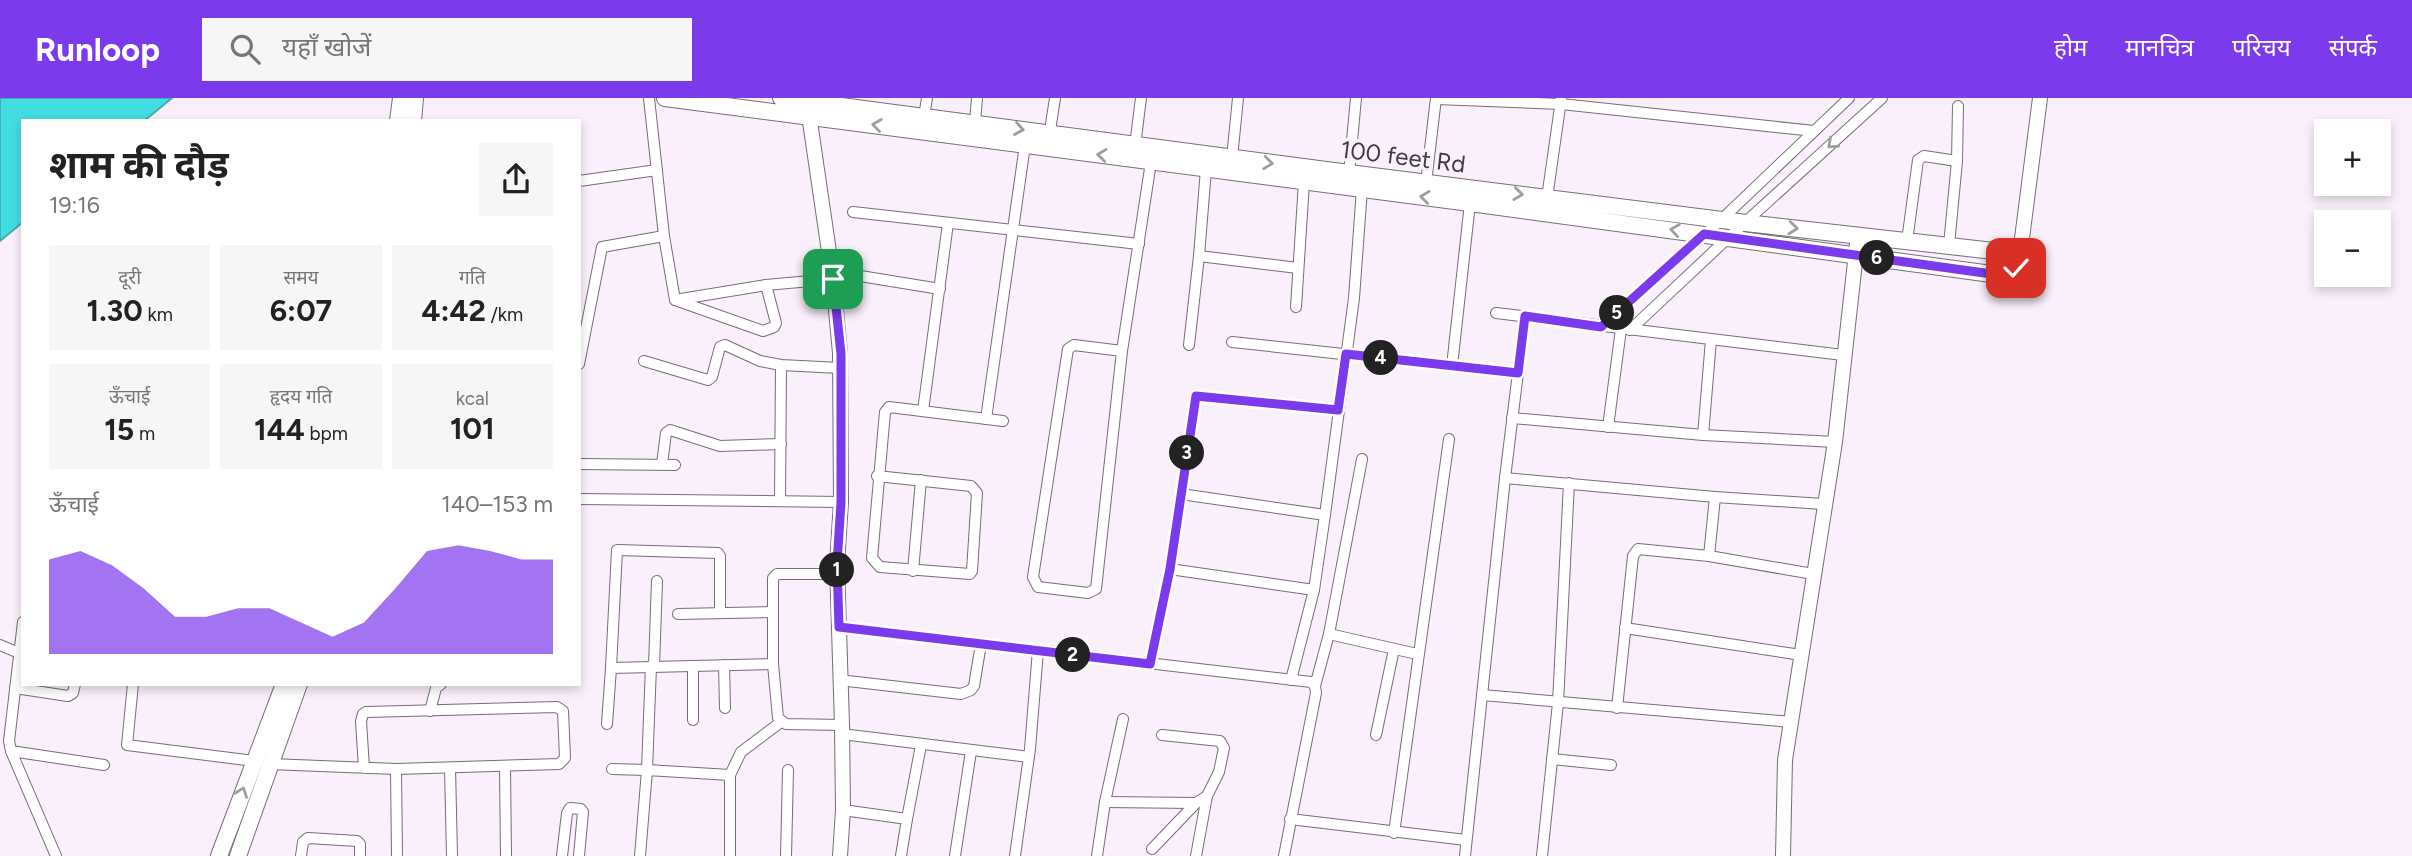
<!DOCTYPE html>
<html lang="hi">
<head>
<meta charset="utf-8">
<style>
	body { margin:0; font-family:Figtree,"Noto Sans Devanagari",sans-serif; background:#f6f6f6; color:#222; height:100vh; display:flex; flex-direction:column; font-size:26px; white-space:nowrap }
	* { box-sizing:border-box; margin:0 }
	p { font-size:23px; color:#767676 }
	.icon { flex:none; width:38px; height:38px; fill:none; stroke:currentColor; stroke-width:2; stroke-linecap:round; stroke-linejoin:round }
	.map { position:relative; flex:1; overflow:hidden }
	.drawer { position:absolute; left:21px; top:21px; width:560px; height:567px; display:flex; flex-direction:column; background:#fff; border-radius:0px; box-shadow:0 4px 10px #0003 }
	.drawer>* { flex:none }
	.tools { position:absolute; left:2314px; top:21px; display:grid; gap:14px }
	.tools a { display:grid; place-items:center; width:77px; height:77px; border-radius:0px; background:#fff; box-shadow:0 4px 10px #0003; font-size:35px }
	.pin { position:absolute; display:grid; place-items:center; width:60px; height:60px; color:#fff; margin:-30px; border-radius:14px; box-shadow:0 4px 10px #0006 }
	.km { position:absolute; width:35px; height:35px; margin:-18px; border-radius:50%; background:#222; color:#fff; font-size:19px; line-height:35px; text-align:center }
	.round { display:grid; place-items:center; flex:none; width:74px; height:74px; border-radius:0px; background:#f6f6f6 }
	.summary { display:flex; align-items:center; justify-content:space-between; height:119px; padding:0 28px }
	h1 { font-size:38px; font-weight:700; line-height:52px }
	.metrics { display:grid; grid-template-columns:repeat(3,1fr); gap:10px; height:119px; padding:7px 28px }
	.metrics div { display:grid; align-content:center; border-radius:0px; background:#f6f6f6; text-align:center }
	.metrics b { font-size:30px; font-weight:700 }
	.metrics small { font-size:19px; font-weight:400 }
	.metrics p { font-size:19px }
	.chart { height:196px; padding:14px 28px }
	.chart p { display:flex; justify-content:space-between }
	.chart svg { width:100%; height:126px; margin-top:7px; fill:#7c3aed; opacity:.7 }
	header { display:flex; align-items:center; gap:42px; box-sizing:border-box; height:98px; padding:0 35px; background:#7c3aed; color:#fff }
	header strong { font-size:33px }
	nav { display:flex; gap:38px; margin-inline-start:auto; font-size:24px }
	.search { width:490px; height:63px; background:#f6f6f6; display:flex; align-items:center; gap:18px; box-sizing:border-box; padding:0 24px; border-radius:0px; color:#767676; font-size:26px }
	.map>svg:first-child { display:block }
	.water { fill:#43dce3; stroke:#42acb2; stroke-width:2 }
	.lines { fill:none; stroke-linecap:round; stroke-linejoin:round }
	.minor-casing { stroke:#766d77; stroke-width:12 }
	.tertiary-casing { stroke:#766d77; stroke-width:16 }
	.secondary-casing { stroke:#766d77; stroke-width:18 }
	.minor { stroke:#fff; stroke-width:10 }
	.tertiary { stroke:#fff; stroke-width:14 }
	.secondary { stroke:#fff; stroke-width:16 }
	.oneway { stroke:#9f9d9f }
	.route-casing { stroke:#fff; stroke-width:14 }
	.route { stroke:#7c3aed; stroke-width:9 }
	.labels { text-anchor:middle; stroke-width:7; stroke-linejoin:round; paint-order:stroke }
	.street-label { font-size:24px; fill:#3f3b3f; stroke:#faf0fb }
</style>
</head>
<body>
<header>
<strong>Runloop</strong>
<div class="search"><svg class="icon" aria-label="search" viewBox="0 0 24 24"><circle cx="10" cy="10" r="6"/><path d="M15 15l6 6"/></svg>यहाँ खोजें</div>
<nav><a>होम</a><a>मानचित्र</a><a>परिचय</a><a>संपर्क</a></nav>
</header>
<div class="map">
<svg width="2412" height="758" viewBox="0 0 2412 758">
	<rect width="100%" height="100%" fill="#faf0fb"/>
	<path class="water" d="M0,0H172L144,23H23V124L0,143Z"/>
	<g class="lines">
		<g class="minor-casing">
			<g id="minor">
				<path d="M649,0L664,138L675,202"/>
				<path d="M1436,1L1561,6L1814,33"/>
				<path d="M924,19L927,0"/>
				<path d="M975,24L977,0"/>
				<path d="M1049,39L1055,0"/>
				<path d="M1135,48L1141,0"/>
				<path d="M1232,60L1238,0"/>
				<path d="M1349,75L1356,0"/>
				<path d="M579,83L657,72"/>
				<path d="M1426,85L1436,0"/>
				<path d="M1547,100L1561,2"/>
				<path d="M853,114L1139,146"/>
				<path d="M1907,143L1918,62L1924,58L1957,63"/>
				<path d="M1949,147L1957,63L1958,8"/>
				<path d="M1199,158L1298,170"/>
				<path d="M842,175L940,191"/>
				<path d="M675,202L766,187L833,181"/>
				<path d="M678,203L763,233L774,229L776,225L766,187"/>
				<path d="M1296,209L1304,84"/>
				<path d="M1496,215L1843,257"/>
				<path d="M1601,229L1721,122L1849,0"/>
				<path d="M1630,232L1728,140L1882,0"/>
				<path d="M1232,244L1518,275"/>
				<path d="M1189,247L1199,158L1206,71"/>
				<path d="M1122,253L1074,247L1068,251L1033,479L1038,489L1088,495L1096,491L1122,253L1151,64"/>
				<path d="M644,263L708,282L712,279L720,249L725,247L760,263L781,267L840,270"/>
				<path d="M579,266L602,149L664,138"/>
				<path d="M1452,268L1470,105"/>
				<path d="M923,313L948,125"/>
				<path d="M1512,320L1703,337L1835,344"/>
				<path d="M986,321L1025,47"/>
				<path d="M1608,329L1621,231"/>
				<path d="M1703,337L1711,242"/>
				<path d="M579,366L675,367"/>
				<path d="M662,366L666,335L670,332L720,348L781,346"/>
				<path d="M877,378L971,388L977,395L972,473L970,476L880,469L872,460L885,314L889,309L1003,323"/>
				<path d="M1505,380L1715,399L1823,406"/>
				<path d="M1181,396L1325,417"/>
				<path d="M579,401L841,404"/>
				<path d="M780,403L781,267"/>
				<path d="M1709,458L1715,399"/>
				<path d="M1170,471L1314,492"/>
				<path d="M913,473L921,382"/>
				<path d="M678,516L772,514"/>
				<path d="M23,524L9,643L11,653L56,758"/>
				<path d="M839,529L1311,584L1315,588L1316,595L1284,758"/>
				<path d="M1625,530L1801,557"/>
				<path d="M1329,536L1417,556"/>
				<path d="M0,547L19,555"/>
				<path d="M773,566L778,620L786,626L842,627"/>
				<path d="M1150,566L1170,471L1196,298L1338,312"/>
				<path d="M724,567L725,610"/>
				<path d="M654,568L657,483"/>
				<path d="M611,570L617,452L718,455L720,458V515"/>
				<path d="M839,582L961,596L971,592L974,588L981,546"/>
				<path d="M1291,582L1314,492L1325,417L1354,200L1362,91"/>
				<path d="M133,586L127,647L254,663"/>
				<path d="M1315,588L1329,536L1362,361"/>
				<path d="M15,590L68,598L73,595L75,586"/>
				<path d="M1482,597L1791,624"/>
				<path d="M1617,610L1633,458L1638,451L1709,458L1813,476"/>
				<path d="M430,613L436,590L441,586"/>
				<path d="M693,622V568"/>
				<path d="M607,626L611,570L773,566V480L777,476H837"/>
				<path d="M842,636L1029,659"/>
				<path d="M1376,637L1394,551"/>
				<path d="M11,653L104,667"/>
				<path d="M1552,661L1611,667"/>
				<path d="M270,666L396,671L559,666L565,660L563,613L557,609L366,614L363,616L361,623L364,670"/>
				<path d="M505,669L506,758"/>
				<path d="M450,670L452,758"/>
				<path d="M396,671L397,758"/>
				<path d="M612,671L647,672L651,568"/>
				<path d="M730,677L741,654L781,624"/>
				<path d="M1105,704L1196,705"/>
				<path d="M843,712L907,721L901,758"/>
				<path d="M907,721L921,647"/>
				<path d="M1290,721L1466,742"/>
				<path d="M1394,735L1449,341"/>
				<path d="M1152,751L1196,705L1207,698L1219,674L1224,650L1220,643L1162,637"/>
				<path d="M301,758L303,744L308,740L357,743L360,746V758"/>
				<path d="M562,758L567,715L570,710L581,711L583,714L579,758"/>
				<path d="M640,758L647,672L730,677V758"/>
				<path d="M786,758L788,672"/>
				<path d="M955,758L971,653"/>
				<path d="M1015,758L1030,651L1038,552"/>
				<path d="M1097,758L1105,704L1123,621"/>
				<path d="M1196,758L1207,698"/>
				<path d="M1465,758L1505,380L1525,218"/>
				<path d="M1542,758L1558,605L1569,385"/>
			</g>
		</g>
		<g class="tertiary-casing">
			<g id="tertiary">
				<path d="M808,10L833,181L840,255L841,404L837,466L842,627L843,712L840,758"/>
				<path d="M2020,156L2040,0"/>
				<path d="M1783,758L1785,662L1835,344L1858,137"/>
			</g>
		</g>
		<g class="secondary-casing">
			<g id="secondary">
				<path d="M665,0L1470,105L2006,178L2016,170L2020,156L1746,125L1349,75L781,0"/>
				<path d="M398,23L401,0"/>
				<path d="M413,23L415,0"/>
				<path d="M219,758L284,586"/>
				<path d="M238,758L299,586"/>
			</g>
		</g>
		<use href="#minor" class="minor"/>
		<use href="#tertiary" class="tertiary"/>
		<use href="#secondary" class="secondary"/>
	</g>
	<defs><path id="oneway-chevron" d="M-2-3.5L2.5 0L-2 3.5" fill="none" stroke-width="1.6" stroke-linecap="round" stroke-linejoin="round" transform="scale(1.75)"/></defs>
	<g class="oneway">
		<use href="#oneway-chevron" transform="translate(877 27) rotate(-172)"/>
		<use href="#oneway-chevron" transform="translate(1019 31) rotate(9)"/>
		<use href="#oneway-chevron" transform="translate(1832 46) rotate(138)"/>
		<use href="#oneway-chevron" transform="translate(1102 57) rotate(-173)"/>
		<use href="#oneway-chevron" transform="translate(1268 65) rotate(7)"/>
		<use href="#oneway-chevron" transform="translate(1518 96) rotate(7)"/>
		<use href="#oneway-chevron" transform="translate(1425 99) rotate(-173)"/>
		<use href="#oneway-chevron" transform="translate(1793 130) rotate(6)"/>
		<use href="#oneway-chevron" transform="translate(1675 132) rotate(-172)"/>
		<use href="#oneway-chevron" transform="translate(242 694) rotate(-70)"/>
	</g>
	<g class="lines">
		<g class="route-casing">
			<path id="route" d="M833,181L841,256V404L837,466L839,529L1150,566L1170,471L1196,298L1338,312L1346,256L1518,275L1525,218L1601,229L1704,136L2006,178L2016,170"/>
		</g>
		<use href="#route" class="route"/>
	</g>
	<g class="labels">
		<g class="street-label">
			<text transform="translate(1403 59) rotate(7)" y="8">100 feet Rd</text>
		</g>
	</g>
</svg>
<div class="tools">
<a>+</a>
<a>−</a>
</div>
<div class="pin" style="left:833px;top:181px;background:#1e9e55"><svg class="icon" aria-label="arrive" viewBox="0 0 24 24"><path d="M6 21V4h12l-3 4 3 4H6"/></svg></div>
<div class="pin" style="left:2016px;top:170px;background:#d93025"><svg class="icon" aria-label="check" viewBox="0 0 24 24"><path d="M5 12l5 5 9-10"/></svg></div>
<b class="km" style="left:837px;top:472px">1</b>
<b class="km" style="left:1073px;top:557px">2</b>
<b class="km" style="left:1187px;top:355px">3</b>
<b class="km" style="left:1381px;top:260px">4</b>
<b class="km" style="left:1617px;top:215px">5</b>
<b class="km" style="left:1877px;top:160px">6</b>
<section class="drawer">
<div class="summary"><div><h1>शाम की दौड़</h1><p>19:16</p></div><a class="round"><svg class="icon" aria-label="share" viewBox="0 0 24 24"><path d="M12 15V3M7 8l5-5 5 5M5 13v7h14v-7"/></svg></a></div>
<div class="metrics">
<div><p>दूरी</p><b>1.30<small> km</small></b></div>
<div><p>समय</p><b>6:07</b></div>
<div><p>गति</p><b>4:42<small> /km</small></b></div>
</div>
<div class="metrics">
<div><p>ऊँचाई</p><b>15<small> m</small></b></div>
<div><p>हृदय गति</p><b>144<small> bpm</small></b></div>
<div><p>kcal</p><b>101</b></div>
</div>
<div class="chart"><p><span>ऊँचाई</span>140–153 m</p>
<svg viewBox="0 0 160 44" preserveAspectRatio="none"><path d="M0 44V11L10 8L20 13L30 21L40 31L50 31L60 28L70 28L80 33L90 38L100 33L110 21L120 8L130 6L140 8L150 11L160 11V44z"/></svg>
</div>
</section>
</div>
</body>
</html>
